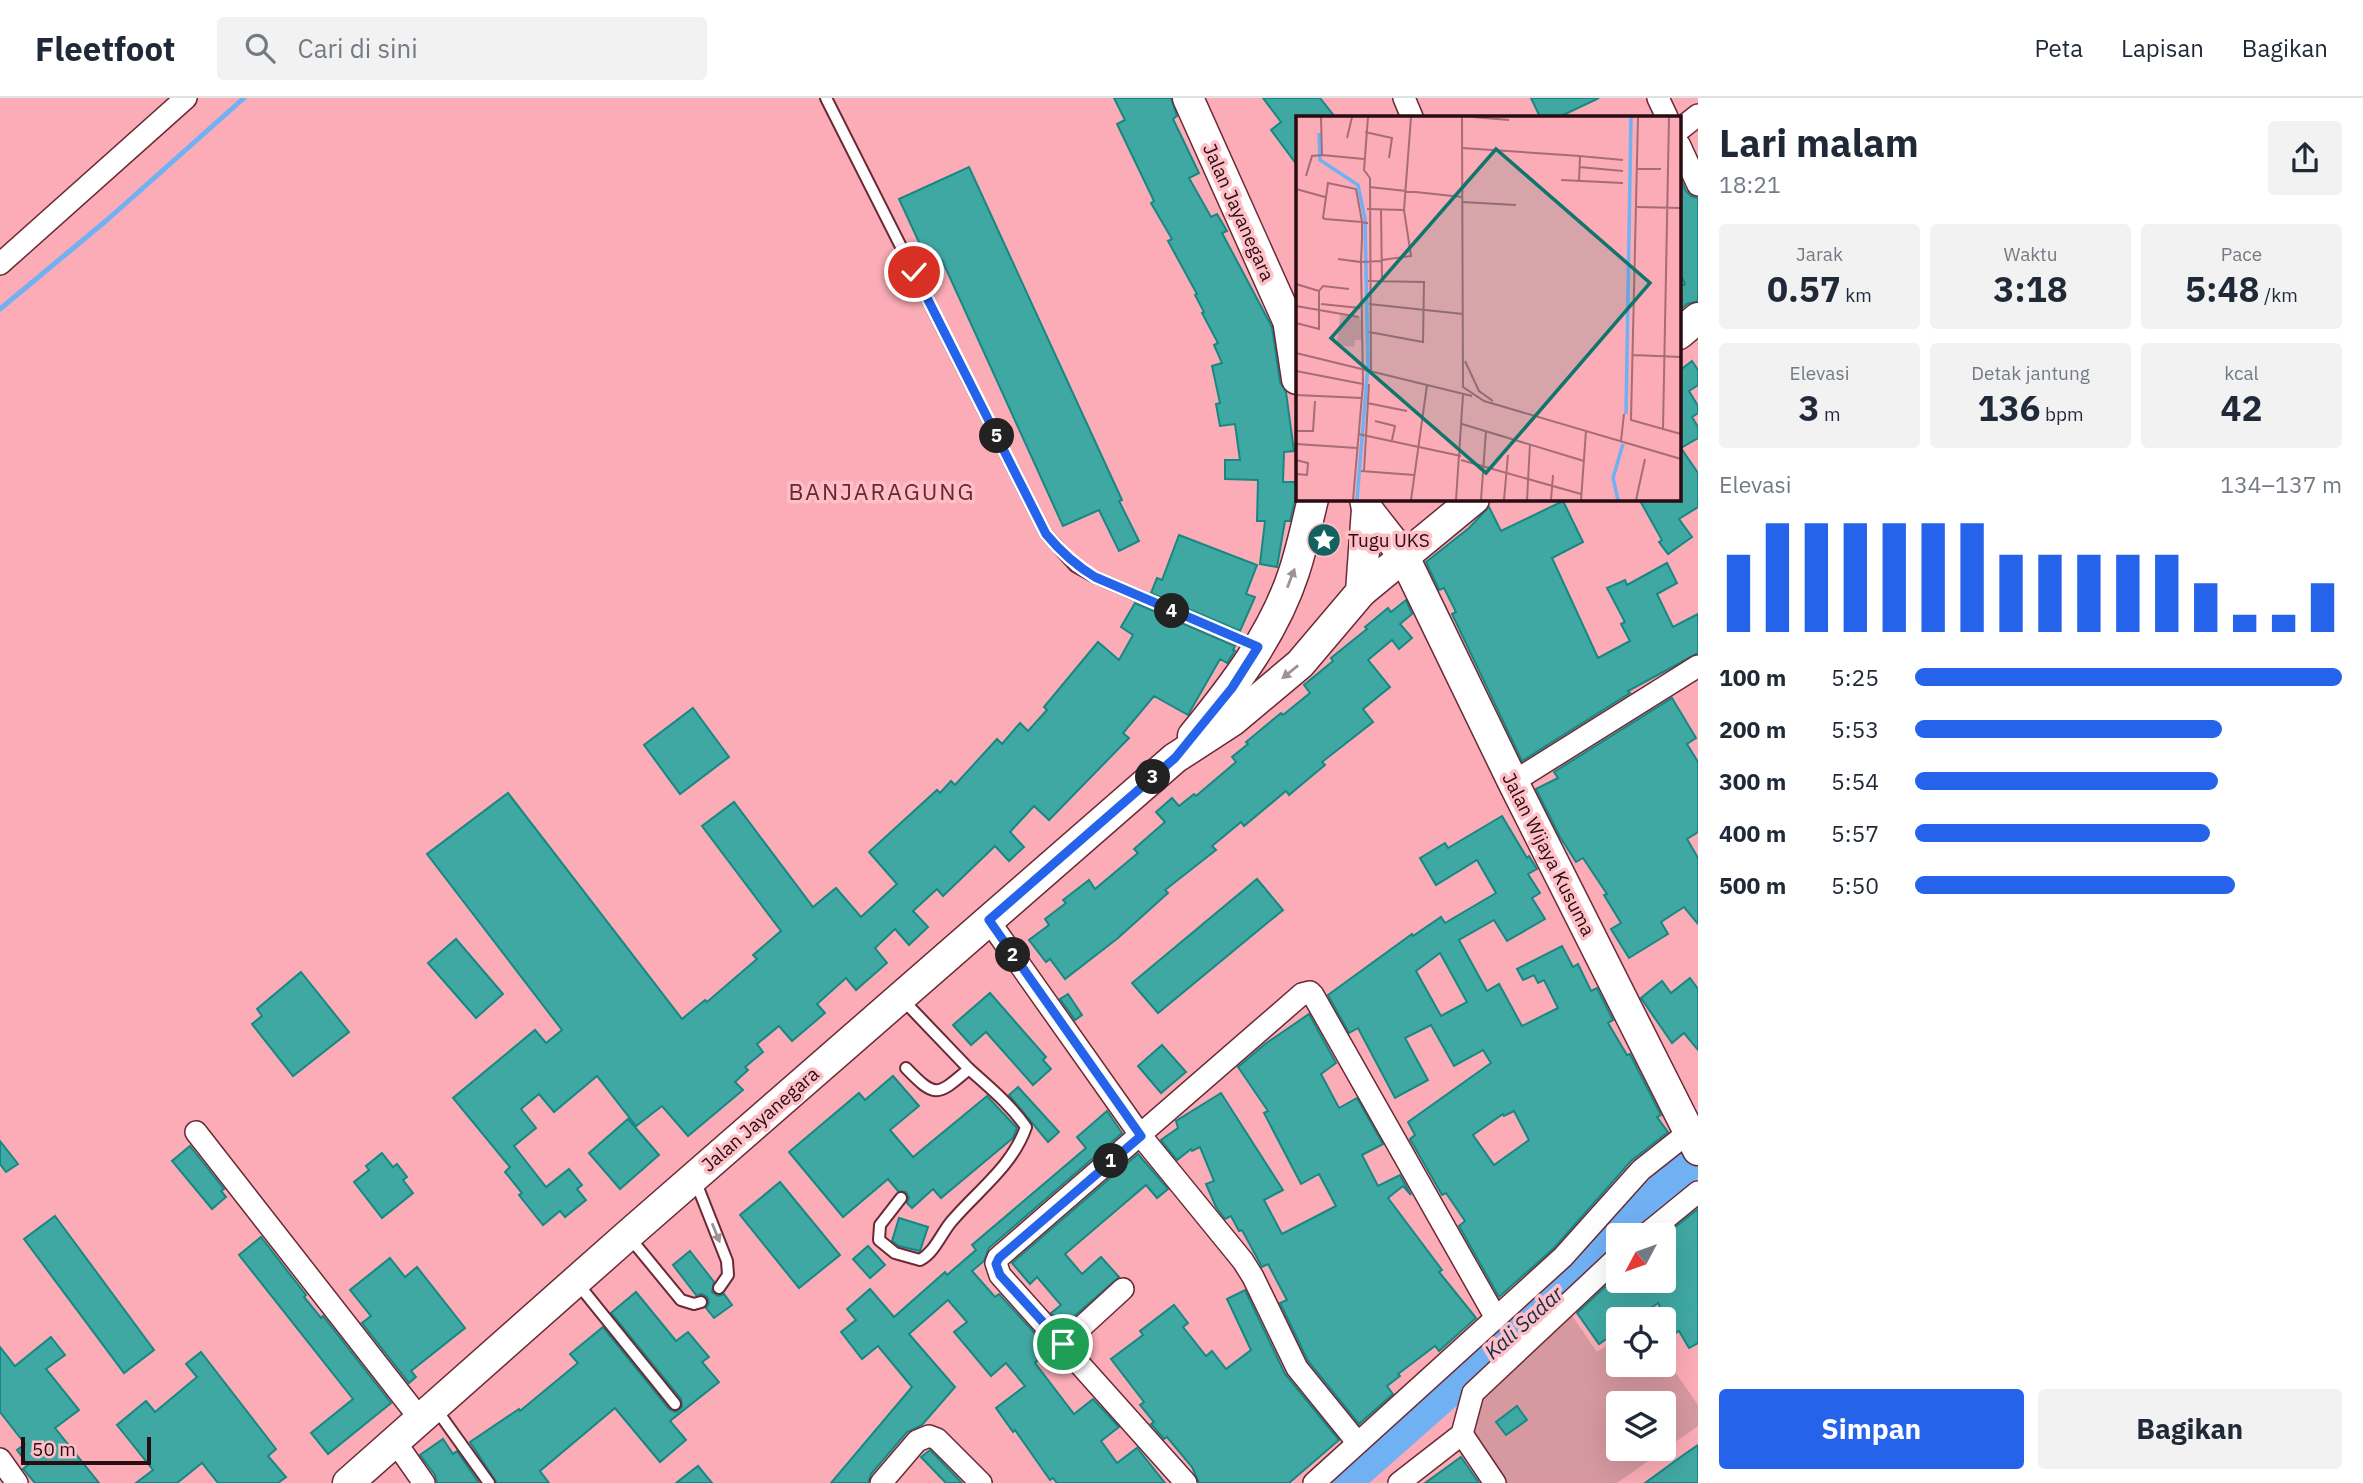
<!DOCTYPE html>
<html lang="id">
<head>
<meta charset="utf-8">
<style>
	body { margin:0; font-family:"IBM Plex Sans",sans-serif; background:#f2f2f3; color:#1f2937; height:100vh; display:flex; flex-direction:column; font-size:26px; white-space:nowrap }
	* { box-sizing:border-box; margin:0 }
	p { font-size:23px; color:#747a83 }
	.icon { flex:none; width:38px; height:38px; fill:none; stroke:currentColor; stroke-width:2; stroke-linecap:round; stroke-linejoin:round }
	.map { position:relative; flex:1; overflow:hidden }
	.panel { display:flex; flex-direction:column; background:#fff; width:665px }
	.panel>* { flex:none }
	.needle { width:46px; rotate:229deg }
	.tools { position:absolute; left:1606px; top:1125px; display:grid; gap:14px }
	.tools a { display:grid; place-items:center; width:70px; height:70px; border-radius:7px; background:#fff; box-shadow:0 7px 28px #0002; font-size:35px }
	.scale { position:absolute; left:21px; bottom:18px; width:130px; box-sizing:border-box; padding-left:7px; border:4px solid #290d12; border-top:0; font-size:19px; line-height:24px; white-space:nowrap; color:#290d12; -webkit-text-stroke:5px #ffbfc6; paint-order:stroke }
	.pin { position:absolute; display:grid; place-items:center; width:60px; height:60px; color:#fff; margin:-30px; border:4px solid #fff; border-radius:50%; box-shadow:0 2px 7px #0007 }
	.km { position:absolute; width:35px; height:35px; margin:-18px; border-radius:50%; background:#222; color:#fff; font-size:19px; line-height:35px; text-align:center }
	.round { display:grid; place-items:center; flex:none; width:74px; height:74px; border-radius:7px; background:#f2f2f3 }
	.overview { display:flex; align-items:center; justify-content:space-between; height:119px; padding:0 21px }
	h1 { font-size:38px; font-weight:700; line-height:52px }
	.metrics { display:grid; grid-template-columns:repeat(3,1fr); gap:10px; height:119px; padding:7px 21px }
	.metrics div { display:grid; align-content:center; border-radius:7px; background:#f2f2f3; text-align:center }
	.metrics b { font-size:35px; font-weight:700 }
	.metrics small { font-size:19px; font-weight:400 }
	.metrics p { font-size:19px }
	.chart { height:196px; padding:14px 21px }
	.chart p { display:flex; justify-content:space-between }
	.chart svg { width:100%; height:126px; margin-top:7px; stroke:#2563eb; stroke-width:6 }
	.primary-button { display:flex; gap:14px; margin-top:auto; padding:14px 21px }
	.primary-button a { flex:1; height:80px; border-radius:7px; background:#2563eb; color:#fff; font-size:28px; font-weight:700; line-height:80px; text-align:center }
	.primary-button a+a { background:#f2f2f3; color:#1f2937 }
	ul { padding:0 21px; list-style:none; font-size:23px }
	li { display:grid; grid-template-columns:112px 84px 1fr; align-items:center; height:52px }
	li i { height:18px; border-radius:9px; background:#2563eb }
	header { display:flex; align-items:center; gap:42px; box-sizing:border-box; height:98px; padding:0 35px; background:#fff; border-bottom:2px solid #e0e1e3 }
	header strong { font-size:33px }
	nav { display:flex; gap:38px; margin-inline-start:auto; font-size:24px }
	.search { width:490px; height:63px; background:#f2f2f3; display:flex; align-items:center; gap:18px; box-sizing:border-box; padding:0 24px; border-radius:7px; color:#747a83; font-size:26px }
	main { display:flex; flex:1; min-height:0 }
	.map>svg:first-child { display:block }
	.green { fill:#d699a0; fill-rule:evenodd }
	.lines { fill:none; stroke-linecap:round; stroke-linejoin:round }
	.stream { stroke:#70b1f4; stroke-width:5 }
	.river { stroke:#70b1f4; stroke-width:32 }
	.building { fill:#40a8a3; stroke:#168883; stroke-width:2; fill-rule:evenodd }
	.lane-casing { stroke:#6a2935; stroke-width:14 }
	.street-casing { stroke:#6a2935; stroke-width:24 }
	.secondary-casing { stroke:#6a2935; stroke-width:33 }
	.lane { stroke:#fff; stroke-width:10 }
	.street { stroke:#fff; stroke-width:21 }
	.secondary { stroke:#fff; stroke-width:30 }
	.oneway { fill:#9f9294 }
	.route-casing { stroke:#fff; stroke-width:14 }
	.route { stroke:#2563eb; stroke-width:9 }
	.labels { text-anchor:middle; stroke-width:7; stroke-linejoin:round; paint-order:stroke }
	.street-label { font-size:19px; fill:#290d12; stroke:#ffbfc6 }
	.poi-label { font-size:19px; fill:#290d12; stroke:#ffbfc6; text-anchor:start }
	.water-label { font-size:21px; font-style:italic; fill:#122d48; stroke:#ffbfc6 }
	.quarter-label { font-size:23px; letter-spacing:2px; fill:#672733; stroke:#ffbfc6 }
	.inset-river { fill:none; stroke:#70b1f4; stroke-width:3.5 }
	.inset-road { fill:none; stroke:#a76c74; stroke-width:2 }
	.view { fill:#0f766e; fill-opacity:0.15; stroke:#0f766e; stroke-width:3.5 }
	.inset-edge { fill:none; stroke:#290d12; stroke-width:3.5 }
</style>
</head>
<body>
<header>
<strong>Fleetfoot</strong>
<div class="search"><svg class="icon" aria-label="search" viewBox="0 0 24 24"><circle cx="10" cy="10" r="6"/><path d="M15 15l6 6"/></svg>Cari di sini</div>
<nav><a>Peta</a><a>Lapisan</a><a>Bagikan</a></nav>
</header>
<main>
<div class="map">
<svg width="1698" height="1385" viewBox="0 0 1698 1385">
	<rect width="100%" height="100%" fill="#fbacb6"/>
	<path class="green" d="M1570,1215L1597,1254L1619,1240V1267H1664V1258L1698,1307V1328L1617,1385H1502L1469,1336L1479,1299ZM1619,1306H1664V1351H1619Z"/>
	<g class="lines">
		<path class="stream" d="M0,211L107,122L244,0"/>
		<path class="river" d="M1345,1385L1539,1214L1675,1078L1698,1060"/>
	</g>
	<g class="building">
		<path d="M1114,0H1171L1177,18L1173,21L1199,75L1189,80L1211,119L1217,116L1227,133L1222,135L1272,229L1280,284L1286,294L1294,353L1284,354L1283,384H1297V394L1290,423H1285L1277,469L1260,466L1265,423H1257L1258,382L1225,381V362H1240L1235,326L1220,328L1216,306L1220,305L1212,268L1222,265L1214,247L1218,245L1202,215L1204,214L1195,197L1197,196L1168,143L1172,141L1151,105L1154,103L1117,26L1125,22Z"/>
		<path d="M1263,0H1320L1335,19H1297V67L1271,32L1281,24Z"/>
		<path d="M1531,0H1599L1559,19H1540Z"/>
		<path d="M969,69L1122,402L1119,403L1139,443L1119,453L1099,412L1063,428L942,162L930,168L899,101Z"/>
		<path d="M1679,77L1686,93L1691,98L1698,100V203L1687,206L1679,213V189L1685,186L1679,174Z"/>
		<path d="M1692,263L1698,272V287L1689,293L1698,308V315L1692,319L1698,329V340L1681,350L1698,375V409L1679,421L1692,439L1668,456L1659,444L1662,442L1639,401H1679V273Z"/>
		<path d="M1563,403L1583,444L1552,460L1598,560L1630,543L1621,526L1625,524L1607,490L1625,482L1627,487L1667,465L1677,485L1657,496L1673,529L1698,516V555L1628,593L1630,595L1522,663L1452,516L1456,514L1444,490L1439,492L1426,464L1469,430L1489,409L1501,433Z"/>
		<path d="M1179,437L1257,467L1246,496L1255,499L1240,533L1151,495L1157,480L1162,482Z"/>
		<path d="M1406,502L1412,516L1400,526L1412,540L1399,551L1392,542L1368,562L1390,589L1363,611L1373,624L1322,664L1325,667L1289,697L1286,693L1244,728L1241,724L1212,748L1216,752L1165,792L1168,795L1118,840L1065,881L1050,861L1046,864L1029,842L1049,827L1045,821L1066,805L1063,802L1089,782L1095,791L1138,755L1134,751L1165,724L1156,714L1172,700L1179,708L1194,696L1196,698L1236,664L1232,659L1248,646L1246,644L1281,615L1283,617L1310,595L1304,587L1333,563L1331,560L1367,531L1365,529L1388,510L1391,514Z"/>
		<path d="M1135,505L1235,548L1233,552L1235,553L1227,565L1220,561L1188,617L1154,598L1123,635L1129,640L1049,722L1034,708L1010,734L1024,749L1009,763L995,748L943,798L937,791L913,813L928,829L909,847L895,831L875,850L887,865L856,892L846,880L817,906L825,915L792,943L779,928L757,946L763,954L745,969L748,972L735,984L743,992L688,1038L662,1008L636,1028L597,978L554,1014L539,996L521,1011L536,1030L514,1048L546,1089L569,1071L582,1087L577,1091L586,1102L565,1119L560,1113L543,1127L519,1097L522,1095L505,1074L510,1069L453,1000L535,932L546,945L562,932L427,756L508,695L682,921L705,902L707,904L757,861L753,857L781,833L702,728L734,704L813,809L836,790L861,819L897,786L869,754L937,692L940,695L951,683L955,687L997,641L1002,646L1020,625L1028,633L1047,612L1044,609L1098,544L1119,562L1133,537L1121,529Z"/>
		<path d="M1672,600L1696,640L1687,646L1698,664V734L1687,741L1698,760V826L1684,809L1661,824L1668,836L1629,860L1611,831L1621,825L1604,797L1607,796L1583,760L1576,764L1560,739L1536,691L1558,680L1554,674Z"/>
		<path d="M693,610L729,659L680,696L644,647Z"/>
		<path d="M1502,718L1527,760L1529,758L1537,771L1528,776L1540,795L1532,800L1545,821L1507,843L1494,822L1459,842L1487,893L1499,886L1522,928L1558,910L1544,882L1538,885L1534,877L1523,882L1517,871L1562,848L1573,869L1578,866L1591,893L1597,890L1613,922L1608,925L1627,957L1630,956L1661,1017L1657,1019L1668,1034L1631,1063L1554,1150L1499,1199L1459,1128L1465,1123L1446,1095L1442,1097L1410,1041L1415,1037L1408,1024L1491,965L1483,952L1454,968L1431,927L1405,940L1428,982L1395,1000L1358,930L1349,935L1328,897L1412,836L1413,838L1441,819L1445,825L1496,795L1477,762L1436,787L1420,760L1445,745L1448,750ZM1440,855L1467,904L1441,918L1416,873ZM1514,1013L1529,1042L1494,1067L1473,1037L1503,1016L1504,1018Z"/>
		<path d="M1257,781L1283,812L1158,915L1132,885Z"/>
		<path d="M456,841L503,896L476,920L428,865Z"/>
		<path d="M301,874L349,934L293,978L252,926L262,918L257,911Z"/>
		<path d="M1690,880L1698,891V952L1684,935L1672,945L1641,900L1662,883L1671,895Z"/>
		<path d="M990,895L1046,959L1043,962L1051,971L1033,987L986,934L971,947L953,927Z"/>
		<path d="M1068,896L1082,917L1075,922L1060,901Z"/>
		<path d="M1309,916L1336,965L1321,976L1339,1010L1357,1000L1383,1046L1362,1057L1378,1088L1400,1077L1411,1097L1403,1088L1388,1100L1442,1172L1439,1174L1476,1220L1439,1253L1435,1248L1398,1276L1400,1278L1387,1288L1393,1296L1359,1326L1308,1263L1280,1205L1287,1202L1268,1166L1262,1169L1242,1132L1239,1133L1231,1118L1225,1121L1216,1109L1206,1086L1214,1083L1200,1049L1192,1053L1191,1051L1177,1062L1161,1042L1178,1030L1176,1023L1221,995L1283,1092L1264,1102L1282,1136L1336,1108L1319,1076L1301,1086L1264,1015L1268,1013L1238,969L1265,946Z"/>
		<path d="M1162,947L1186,974L1161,995L1138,968Z"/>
		<path d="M893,978L919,1008L890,1032L913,1059L987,998L1017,1030L1013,1040L941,1100L933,1091L912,1110L907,1105L909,1100L906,1094L898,1093L888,1081L843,1119L789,1054L859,995L865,1002Z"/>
		<path d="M1018,989L1059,1034L1048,1044L1009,997Z"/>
		<path d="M1107,1013L1122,1035L989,1150L984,1163L972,1173L995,1199L999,1196L1050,1252L1035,1265L1074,1316L1093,1301L1119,1329L1101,1343L1117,1365L1137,1350L1165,1385H1057L1053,1380L1050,1382L1015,1332L1013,1334L996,1310L1025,1288L1006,1265L991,1278L954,1234L967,1224L948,1202L909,1236L955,1289L922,1327L907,1334L871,1376L868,1385H831L912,1289L878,1248L862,1261L841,1234L856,1222L847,1211L870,1191L894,1219L945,1174L947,1177L976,1152L972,1147L1086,1050L1077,1039Z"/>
		<path d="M628,1021L659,1057L620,1091L589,1055Z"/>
		<path d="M0,1043L18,1066L6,1074L0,1066Z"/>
		<path d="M190,1048L224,1091L221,1093L226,1099L212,1111L172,1063Z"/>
		<path d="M382,1055L393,1069L397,1066L407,1079L403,1082L413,1095L382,1120L354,1084L369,1072L366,1068Z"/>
		<path d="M1138,1056L1168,1091L1157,1100L1146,1087L1065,1156L1082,1176L1101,1159L1119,1179L1063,1228L1051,1215L1061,1207L1037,1179L1030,1186L1012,1165Z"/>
		<path d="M780,1084L840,1157L799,1190L740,1117Z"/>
		<path d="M1698,1111V1245L1689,1250L1679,1233L1674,1236L1658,1205L1635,1222H1619V1232L1599,1246L1577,1215L1619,1176V1183H1664V1138Z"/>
		<path d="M55,1118L154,1252L124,1275L24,1141Z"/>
		<path d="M899,1120L928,1129L920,1153L899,1148L892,1143Z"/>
		<path d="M261,1139L306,1197L304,1199L321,1220L323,1218L391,1305L328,1356L311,1335L353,1301L239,1157Z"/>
		<path d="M868,1148L885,1167L870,1180L853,1161Z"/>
		<path d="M690,1153L714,1184L712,1194L718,1198L724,1196L732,1207L714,1220L706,1210L709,1205L707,1199L702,1196L696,1197L673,1167Z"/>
		<path d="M390,1160L405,1179L417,1169L465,1230L411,1273L416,1279L409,1285L362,1225L371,1218L350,1192Z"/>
		<path d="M1245,1192L1285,1276L1339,1342L1289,1385H1199L1192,1369L1167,1339L1164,1341L1151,1326L1154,1324L1140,1307L1144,1304L1111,1261L1143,1237L1140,1233L1174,1207L1188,1225L1183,1229L1206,1258L1212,1253L1226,1271L1251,1252L1227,1201Z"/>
		<path d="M636,1194L676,1243L688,1234L709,1259L702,1264L719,1284L670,1323L686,1342L660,1364L615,1310L540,1373L549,1385H497L470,1344L519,1311L520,1313L578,1265L570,1256L603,1229L669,1311L676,1314L682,1309L681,1301L611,1215Z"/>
		<path d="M51,1239L65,1257L46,1271L79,1312L55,1330L99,1385H35L23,1371L28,1367L17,1352L25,1346L0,1314V1249L15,1268Z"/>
		<path d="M201,1254L276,1351L268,1358L286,1379L278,1385H218L202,1365L177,1385H136L153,1372L117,1327L146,1303L155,1314L197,1279L186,1266Z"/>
		<path d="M1517,1308L1527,1322L1506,1337L1496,1324Z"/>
		<path d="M443,1341L453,1356L457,1353L479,1385H437L435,1377L420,1357Z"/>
		<path d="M1698,1347V1385H1645L1682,1358Z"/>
		<path d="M930,1352L962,1385H946L921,1359Z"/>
		<path d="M1461,1359L1479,1385H1425Z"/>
		<path d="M698,1368L712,1385H676Z"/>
	</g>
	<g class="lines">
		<g class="lane-casing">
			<g id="lane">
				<path d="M826,0L1046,436L1075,468L1095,479L1255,548"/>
				<path d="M902,901L969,971C937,998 936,1001 906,970"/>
				<path d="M695,1082L727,1163L728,1177L719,1190"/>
				<path d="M901,1100L880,1127L879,1142L895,1155L920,1162C934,1155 941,1136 951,1124C977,1093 1012,1069 1026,1029C1010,1006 990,990 969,971"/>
				<path d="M630,1140L681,1202L694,1206L701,1204"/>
				<path d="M578,1186L675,1306"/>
				<path d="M436,1311L489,1385"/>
			</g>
		</g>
		<g class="street-casing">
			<g id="street">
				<path d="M1404,0L1412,19"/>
				<path d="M1658,0L1667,19"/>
				<path d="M1679,32L1698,17"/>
				<path d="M1679,46L1698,87"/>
				<path d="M0,166L186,0"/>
				<path d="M1513,684L1698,568"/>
				<path d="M989,823L1141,1038L1243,1163L1253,1179L1297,1270L1357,1344"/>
				<path d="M196,1034L421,1322"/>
				<path d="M1644,1138L1698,1094"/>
				<path d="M1063,1246L1123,1191"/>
				<path d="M1462,1336L1495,1385"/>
				<path d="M396,1345L424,1385"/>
				<path d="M0,1361L17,1385"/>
				<path d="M881,1385L917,1343L929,1338L937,1341L981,1385"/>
				<path d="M1186,1385L1000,1177L996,1165L998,1160L1302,896L1310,894L1313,897L1496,1220"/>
				<path d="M1314,1385L1563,1159L1641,1072L1689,1034"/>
				<path d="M1399,1385L1462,1336L1473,1295L1619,1158"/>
			</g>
		</g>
		<g class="secondary-casing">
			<g id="secondary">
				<path d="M1188,0L1297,243"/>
				<path d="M1289,228L1297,281"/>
				<path d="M1679,236L1698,220"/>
				<path d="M1367,411L1403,457L1513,684L1698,1052"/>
				<path d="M1361,494L1474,401"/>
				<path d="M1193,638C1233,589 1274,536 1294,474C1302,450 1307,425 1313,401"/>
				<path d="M348,1385L628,1137L1175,660L1232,623L1300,566L1361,494L1367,411L1365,401"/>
			</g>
		</g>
		<use href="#lane" class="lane"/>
		<use href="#street" class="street"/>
		<use href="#secondary" class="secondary"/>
	</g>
	<defs><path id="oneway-solid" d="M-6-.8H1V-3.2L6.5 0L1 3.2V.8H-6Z" transform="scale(1.75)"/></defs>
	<g class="oneway">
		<use href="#oneway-solid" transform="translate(1291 480) rotate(-69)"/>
		<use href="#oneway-solid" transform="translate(1290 574) rotate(141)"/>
		<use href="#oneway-solid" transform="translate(716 1135) rotate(68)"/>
	</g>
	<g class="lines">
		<g class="route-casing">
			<path id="route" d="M914,174L1046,436C1061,454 1075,467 1095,479L1258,549L1232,590L1175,660L989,822L1141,1038L999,1160L996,1166L1000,1177L1063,1246"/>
		</g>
		<use href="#route" class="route"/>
	</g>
	<defs>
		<g id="sight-disc" transform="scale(1.75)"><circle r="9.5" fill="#13625f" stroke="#ffbfc6"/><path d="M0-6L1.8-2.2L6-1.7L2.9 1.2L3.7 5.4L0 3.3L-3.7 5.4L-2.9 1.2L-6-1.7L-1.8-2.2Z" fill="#fff"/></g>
	</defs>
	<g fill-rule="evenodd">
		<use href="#sight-disc" x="1324" y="442"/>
	</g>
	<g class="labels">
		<g class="street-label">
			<text transform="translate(1239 114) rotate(66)" y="7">Jalan Jayanegara</text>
			<text transform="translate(1549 756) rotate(63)" y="7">Jalan Wijaya Kusuma</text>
			<text transform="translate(760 1021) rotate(-41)" y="7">Jalan Jayanegara</text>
		</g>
		<g class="poi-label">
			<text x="1348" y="449">Tugu UKS</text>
		</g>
		<g class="water-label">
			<text transform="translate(1524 1225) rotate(-42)" y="7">Kali Sadar</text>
		</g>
		<g class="quarter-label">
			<text x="882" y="402">BANJARAGUNG</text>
		</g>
	</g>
	<g transform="translate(1296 18)">
		<rect width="385" height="385" fill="#fbacb6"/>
		<path d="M44,199L63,201L66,206V224H59L58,231L41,229Z" fill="#d699a0"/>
		<path class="inset-river" d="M23,17L24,44L62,69L69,103L72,249L61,384M330,298L335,1M322,384L317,362L327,328"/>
		<path class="inset-road" d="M72,1L68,54L74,62L75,255M166,1L167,271L188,285L385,343M177,1L213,4M342,1L335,304L385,318M69,16L96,22L93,42M51,22L56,1M166,32L284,40M26,39L68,43M283,51L327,55M341,53H365M10,60L16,40L26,39L25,1M265,64L327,67M283,65L284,40L327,44M73,71L166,81M0,73L29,81M166,86L220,89M341,91L385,92M71,93L108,94M85,94L86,165M42,143L65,146L66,122V106L65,100L60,73L32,67L27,102L29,103L66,106L70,107H72M86,144L115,140L108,94L115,1M72,165L128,166L127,226L73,216M0,168L23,175M23,175L27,170L53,173M25,188L64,192M73,188L167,198M0,190L63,201M0,207L23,213V175M0,237L176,280M337,239L385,241M169,245L183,275L197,285M0,255L67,268M0,279L66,282M71,287L111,295M79,305L99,310L96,324M166,308L288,345M367,313L373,1M0,315H17L19,285M62,318L165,340M325,325L328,298M0,328L61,332M0,344L12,347L11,359L0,358M165,344L285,378M65,355L118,359M68,355L73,268M57,384L67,268L65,146L86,145M115,384L131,269M160,384L167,279M185,384L190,315M208,384L212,339M231,384L234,328M255,384L257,359M285,384L290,315M340,384L349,343"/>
		<path class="view" d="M200,33L354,167L190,357L35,222Z"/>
		<rect width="385" height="385" class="inset-edge"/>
	</g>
</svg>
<div class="tools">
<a><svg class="needle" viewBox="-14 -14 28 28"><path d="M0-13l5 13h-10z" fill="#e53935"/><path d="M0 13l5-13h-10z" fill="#747a83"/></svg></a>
<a><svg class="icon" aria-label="locate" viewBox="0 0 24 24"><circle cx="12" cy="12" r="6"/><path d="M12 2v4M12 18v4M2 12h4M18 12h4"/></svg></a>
<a><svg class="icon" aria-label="layers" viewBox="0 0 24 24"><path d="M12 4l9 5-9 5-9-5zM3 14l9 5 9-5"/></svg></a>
</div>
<div class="scale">50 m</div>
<div class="pin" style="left:1063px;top:1246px;background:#1e9e55"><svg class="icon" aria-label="arrive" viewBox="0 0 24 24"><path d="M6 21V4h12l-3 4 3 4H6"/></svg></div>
<div class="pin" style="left:914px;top:174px;background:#d93025"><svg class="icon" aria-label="check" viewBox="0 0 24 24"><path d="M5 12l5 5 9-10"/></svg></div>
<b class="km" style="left:1111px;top:1063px">1</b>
<b class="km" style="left:1013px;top:857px">2</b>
<b class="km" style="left:1153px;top:679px">3</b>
<b class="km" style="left:1172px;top:513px">4</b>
<b class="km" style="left:997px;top:338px">5</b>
</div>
<section class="panel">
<div class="overview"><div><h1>Lari malam</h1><p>18:21</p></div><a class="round"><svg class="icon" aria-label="share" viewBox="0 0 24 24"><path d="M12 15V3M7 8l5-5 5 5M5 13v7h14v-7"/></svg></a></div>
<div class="metrics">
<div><p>Jarak</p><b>0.57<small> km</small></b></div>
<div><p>Waktu</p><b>3:18</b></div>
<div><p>Pace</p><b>5:48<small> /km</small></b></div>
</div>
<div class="metrics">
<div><p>Elevasi</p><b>3<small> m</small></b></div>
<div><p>Detak jantung</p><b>136<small> bpm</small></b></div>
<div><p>kcal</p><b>42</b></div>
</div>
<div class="chart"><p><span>Elevasi</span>134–137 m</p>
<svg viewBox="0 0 160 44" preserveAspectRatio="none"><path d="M5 44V17M15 44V6M25 44V6M35 44V6M45 44V6M55 44V6M65 44V6M75 44V17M85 44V17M95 44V17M105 44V17M115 44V17M125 44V27M135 44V38M145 44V38M155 44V27"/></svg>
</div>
<ul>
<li><b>100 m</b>5:25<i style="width:100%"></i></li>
<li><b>200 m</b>5:53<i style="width:72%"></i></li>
<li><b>300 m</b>5:54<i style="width:71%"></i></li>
<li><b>400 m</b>5:57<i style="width:69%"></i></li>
<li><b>500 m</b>5:50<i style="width:75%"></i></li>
</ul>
<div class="primary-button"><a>Simpan</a><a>Bagikan</a></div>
</section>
</main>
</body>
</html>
